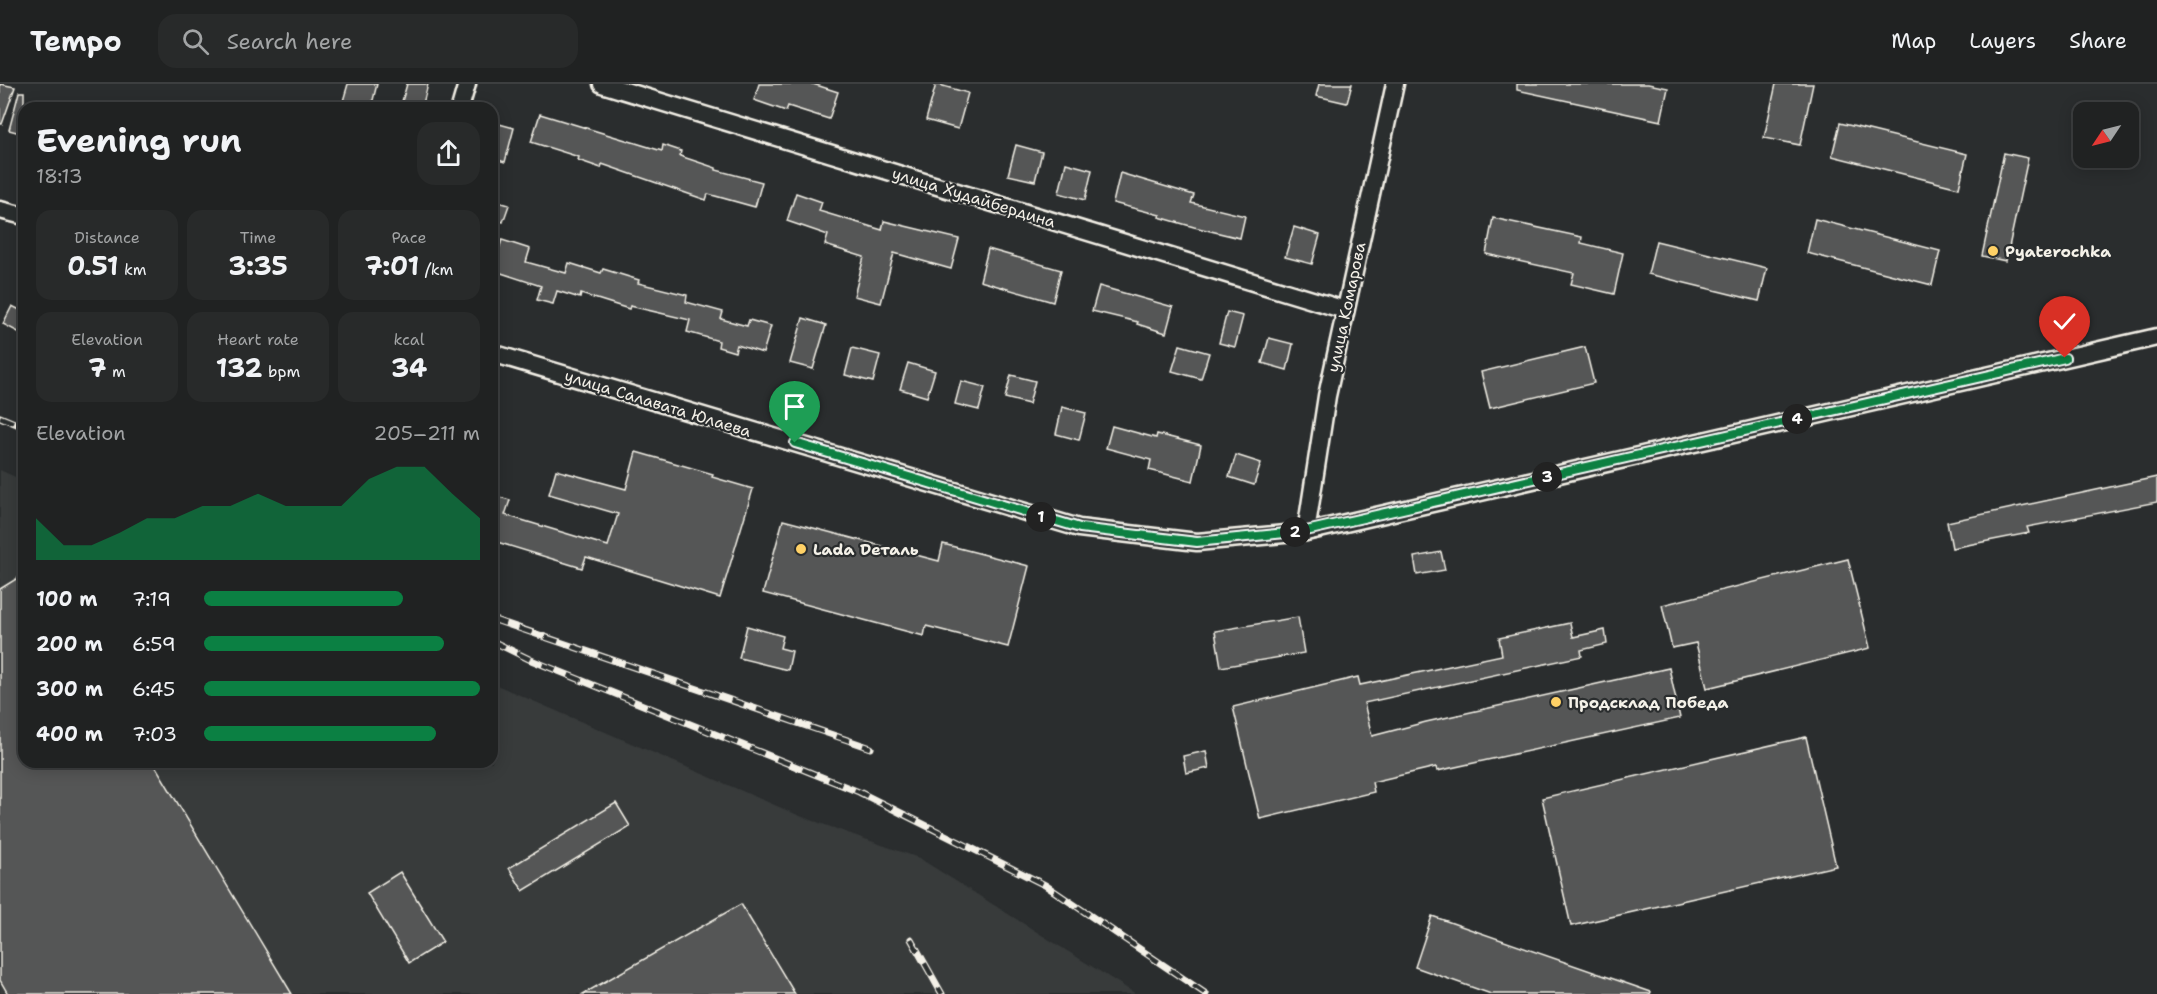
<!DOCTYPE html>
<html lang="en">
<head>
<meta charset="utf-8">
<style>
	body { margin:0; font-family:"Shantell Sans",sans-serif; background:#282a2a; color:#f1f3f6; height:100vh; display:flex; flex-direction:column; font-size:22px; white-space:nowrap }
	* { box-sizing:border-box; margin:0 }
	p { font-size:20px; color:#a2a4a5 }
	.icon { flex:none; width:33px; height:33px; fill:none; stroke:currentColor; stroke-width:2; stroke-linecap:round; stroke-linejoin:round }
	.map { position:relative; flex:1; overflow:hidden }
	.drawer { position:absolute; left:18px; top:18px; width:480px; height:666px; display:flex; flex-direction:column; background:#202222; border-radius:18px; box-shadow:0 3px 15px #0003,0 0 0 2px #3d3f40 }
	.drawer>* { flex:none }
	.needle { width:39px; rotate:235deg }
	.tools { position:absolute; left:2073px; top:18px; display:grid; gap:12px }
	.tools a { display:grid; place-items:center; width:66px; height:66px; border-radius:12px; background:#202222; box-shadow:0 3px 15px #0003,0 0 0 2px #3d3f40; font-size:30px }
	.pin { position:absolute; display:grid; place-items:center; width:51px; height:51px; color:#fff; margin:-62px -26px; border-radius:50% 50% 50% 0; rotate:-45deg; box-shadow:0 0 6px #0007 }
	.pin .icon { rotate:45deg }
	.km { position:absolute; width:30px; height:30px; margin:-15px; border-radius:50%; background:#222; color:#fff; font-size:16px; line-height:30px; text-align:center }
	.round { display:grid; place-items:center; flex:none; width:63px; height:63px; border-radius:18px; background:#282a2a }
	.headline { display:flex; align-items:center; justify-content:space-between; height:102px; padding:0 18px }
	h1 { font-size:33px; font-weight:700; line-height:45px }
	.stats { display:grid; grid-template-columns:repeat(3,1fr); gap:9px; height:102px; padding:6px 18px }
	.stats div { display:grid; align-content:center; border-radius:15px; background:#282a2a; text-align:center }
	.stats b { font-size:26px; font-weight:700 }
	.stats small { font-size:16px; font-weight:400 }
	.stats p { font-size:16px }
	.chart { height:168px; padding:12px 18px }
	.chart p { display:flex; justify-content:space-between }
	.chart svg { width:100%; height:108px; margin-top:6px; fill:#0b8043; opacity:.7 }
	ul { padding:0 18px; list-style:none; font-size:20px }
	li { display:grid; grid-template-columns:96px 72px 1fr; align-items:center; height:45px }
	li i { height:15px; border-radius:8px; background:#0b8043 }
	header { display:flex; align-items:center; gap:36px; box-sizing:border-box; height:84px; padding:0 30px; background:#202222; border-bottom:2px solid #3d3f40 }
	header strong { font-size:28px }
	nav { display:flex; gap:33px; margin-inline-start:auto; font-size:21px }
	.search { width:420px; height:54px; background:#282a2a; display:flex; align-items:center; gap:15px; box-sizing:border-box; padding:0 21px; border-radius:18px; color:#a2a4a5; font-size:22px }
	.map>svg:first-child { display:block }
	.built { fill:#373a3a }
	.building { fill:#555756; stroke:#f4f1e8; stroke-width:1.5 }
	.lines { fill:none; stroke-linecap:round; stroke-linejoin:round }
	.minor-casing { stroke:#f4f1e8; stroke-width:21 }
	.minor { stroke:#2a2d2e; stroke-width:16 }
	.rail-casing { stroke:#f4f1e8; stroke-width:7 }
	.rail { stroke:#2a2d2e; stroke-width:4.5; stroke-dasharray:14; stroke-linecap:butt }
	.route-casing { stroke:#fff; stroke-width:12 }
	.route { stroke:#0b8043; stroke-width:8 }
	.poi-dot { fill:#ffd166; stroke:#2a2d2e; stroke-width:2 }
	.labels { text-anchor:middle; stroke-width:4.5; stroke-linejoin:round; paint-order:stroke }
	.street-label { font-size:16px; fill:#f4f1e8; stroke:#2a2d2e }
	.poi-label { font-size:16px; font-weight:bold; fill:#f4f1e8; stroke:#2a2d2e; text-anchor:start }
</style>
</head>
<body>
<header>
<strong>Tempo</strong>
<div class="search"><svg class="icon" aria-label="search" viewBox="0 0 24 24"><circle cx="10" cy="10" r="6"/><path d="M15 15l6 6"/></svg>Search here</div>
<nav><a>Map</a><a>Layers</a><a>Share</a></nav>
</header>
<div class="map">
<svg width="2157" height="910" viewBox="0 0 2157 910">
	<rect width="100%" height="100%" fill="#2a2d2e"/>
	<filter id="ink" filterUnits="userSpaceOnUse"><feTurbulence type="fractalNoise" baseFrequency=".0167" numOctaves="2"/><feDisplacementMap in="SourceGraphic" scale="12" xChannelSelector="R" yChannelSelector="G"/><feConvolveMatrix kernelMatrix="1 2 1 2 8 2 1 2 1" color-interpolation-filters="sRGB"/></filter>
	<g filter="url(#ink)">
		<path class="built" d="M0,386L24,397V678H492V599L800,732L919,774L1136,910H0Z"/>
		<g class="building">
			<path d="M0,0L15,3L2,40H0Z"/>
			<path d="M348,0H377L371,24H341Z"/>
			<path d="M407,0H428L422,24L401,21Z"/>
			<path d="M759,0H813L838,8L829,35L788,22L786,27L754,16Z"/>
			<path d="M936,0L968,9L958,45L926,36Z"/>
			<path d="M1319,0H1352L1347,19L1316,12Z"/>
			<path d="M1517,0H1648L1668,4L1661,37L1517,6Z"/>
			<path d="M1776,0H1813L1800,61L1764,54Z"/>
			<path d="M19,8H24V50L9,46Z"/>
			<path d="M540,30L662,67L663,61L681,67L680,72L716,84V86L762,98L755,123L708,110L706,116L602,80L601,84L578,76L579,73L531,58Z"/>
			<path d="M492,38L514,44L505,78L492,74Z"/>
			<path d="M1840,39L1967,70L1959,104L1832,72Z"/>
			<path d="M1016,61L1042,68L1035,97L1008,91Z"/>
			<path d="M2004,69L2028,74L2006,177L1982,172Z"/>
			<path d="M1066,79L1092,86L1085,116L1059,109Z"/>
			<path d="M1120,89L1194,111L1191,119L1245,132L1240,154L1194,143L1159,133L1160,131L1113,119Z"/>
			<path d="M796,109L822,118L819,127L882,146L884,137L959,155L951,185L894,169L881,219L854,212L864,173L825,161L828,151L787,137Z"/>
			<path d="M492,116L509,121L503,138L492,134Z"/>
			<path d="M1493,134L1582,153L1581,159L1623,169L1614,210L1571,200L1574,189L1486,170Z"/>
			<path d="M1815,135L1940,167L1932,201L1807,169Z"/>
			<path d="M1294,143L1320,151L1312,180L1285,173Z"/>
			<path d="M502,156L530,165L526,178L566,189L569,179L601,189L603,185L639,196L638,199L687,211L686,218L723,228L721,235L747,242L749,236L771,242L763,269L737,261L735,268L718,263L719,257L687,248L690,236L630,222L629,225L581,210L580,214L557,207L553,220L537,216L541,202L492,186Z"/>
			<path d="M1656,157L1767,184L1759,217L1648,190Z"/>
			<path d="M988,165L1061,186L1053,218L980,197Z"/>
			<path d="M1099,202L1173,223L1166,249L1137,240L1138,238L1092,227Z"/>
			<path d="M12,222L24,228V251L3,240Z"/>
			<path d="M1227,228L1243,232L1235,263L1219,259Z"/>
			<path d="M803,234L826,241L813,285L790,279Z"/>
			<path d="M1269,254L1293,260L1287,286L1262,279Z"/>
			<path d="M1180,261L1209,269L1201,295L1172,287Z"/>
			<path d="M1585,263L1594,299L1490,324L1481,288Z"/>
			<path d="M852,264L880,271L873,298L845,291Z"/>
			<path d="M908,279L935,287L927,313L900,305Z"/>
			<path d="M1011,291L1035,297L1029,320L1005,314Z"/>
			<path d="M961,297L985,303L979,326L955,320Z"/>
			<path d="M1062,323L1086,329L1079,356L1056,350Z"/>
			<path d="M1112,342L1156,354L1157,350L1201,361L1193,397L1149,386L1151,376L1106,364Z"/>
			<path d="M636,368L713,390L712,393L753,405L720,514L586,473L582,484L497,458L496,463L492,462V411L510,416L505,431L608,462L618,430L549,410L556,386L626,405Z"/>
			<path d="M1236,371L1261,379L1254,401L1229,393Z"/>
			<path d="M2157,393V418L2027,443L2029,449L1952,464L1947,438Z"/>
			<path d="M783,436L939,477L943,460L1029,482L1008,563L926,542L924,552L763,509Z"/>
			<path d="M1441,468L1445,486L1417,491L1414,473Z"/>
			<path d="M1848,475L1870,564L1707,604L1696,559L1672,564L1662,521Z"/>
			<path d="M24,490V678H153L292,910H8L0,896V505Z"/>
			<path d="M1298,533L1304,569L1221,583L1215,547Z"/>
			<path d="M1570,539L1573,553L1605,546L1607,560L1581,566L1582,572L1364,619L1372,652L1426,638L1669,584L1680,634L1437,687L1436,683L1372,698L1374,708L1260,735L1233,623L1358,593L1360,601L1502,571L1499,554Z"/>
			<path d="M747,542L783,552L780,564L792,567L788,586L739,574Z"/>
			<path d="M1806,653L1836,782L1571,842L1542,714Z"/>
			<path d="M1206,667L1209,684L1186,689L1183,672Z"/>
			<path d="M616,719L630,742L523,807L509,784Z"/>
			<path d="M400,788L443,858L409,879L367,809Z"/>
			<path d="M741,820L795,910H583Z"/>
			<path d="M1432,832L1651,908L1650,910H1491L1415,883Z"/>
		</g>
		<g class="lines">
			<g class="minor-casing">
				<g id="minor">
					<path d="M602,0L1345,226"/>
					<path d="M460,24L467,0"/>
					<path d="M0,126L24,132"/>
					<path d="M492,269L1079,444L1197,458L1306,448L2157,253"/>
					<path d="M1306,448L1327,312L1395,0"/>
				</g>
			</g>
			<use href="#minor" class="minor"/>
			<g class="rail-casing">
				<g id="rail">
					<path d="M0,333L24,343"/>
					<path d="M492,535L871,664"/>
					<path d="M492,557L531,576L859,708L1045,801L1206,910"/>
					<path d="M911,855L942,910"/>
				</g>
			</g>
			<use href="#rail" class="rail"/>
		</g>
	</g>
	<g class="lines" filter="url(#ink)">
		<g class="route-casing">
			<path id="route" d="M795,359L1080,444L1197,458L1306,447L2065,274"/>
		</g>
		<use href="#route" class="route"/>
	</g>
	<g class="poi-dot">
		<circle cx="1993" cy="167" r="6"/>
		<circle cx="801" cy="465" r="6"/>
		<circle cx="1556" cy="618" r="6"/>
	</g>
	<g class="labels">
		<g class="street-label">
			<text transform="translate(974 113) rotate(17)" y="6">улица Худайбердина</text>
			<text transform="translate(1346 223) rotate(-78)" y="6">улица Комарова</text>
			<text transform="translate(658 319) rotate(17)" y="6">улица Салавата Юлаева</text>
		</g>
		<g class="poi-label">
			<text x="2005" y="173">Pyaterochka</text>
			<text x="813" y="471">Lada Dеталь</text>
			<text x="1568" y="624">Продсклад Победа</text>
		</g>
	</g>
</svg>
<div class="tools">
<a><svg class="needle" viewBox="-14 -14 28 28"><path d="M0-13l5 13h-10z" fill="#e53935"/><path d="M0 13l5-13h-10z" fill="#a2a4a5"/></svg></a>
</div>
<div class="pin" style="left:795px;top:359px;background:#1e9e55"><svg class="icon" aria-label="arrive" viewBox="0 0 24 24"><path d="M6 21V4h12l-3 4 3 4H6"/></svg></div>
<div class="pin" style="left:2065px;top:274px;background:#d93025"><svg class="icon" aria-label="check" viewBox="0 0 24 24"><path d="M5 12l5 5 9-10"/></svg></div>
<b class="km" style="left:1041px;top:433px">1</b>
<b class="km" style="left:1295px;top:448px">2</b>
<b class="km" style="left:1547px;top:393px">3</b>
<b class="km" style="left:1797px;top:335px">4</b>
<section class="drawer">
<div class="headline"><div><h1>Evening run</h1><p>18:13</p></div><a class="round"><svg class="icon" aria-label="share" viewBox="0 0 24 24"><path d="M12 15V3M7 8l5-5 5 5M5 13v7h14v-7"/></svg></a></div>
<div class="stats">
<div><p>Distance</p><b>0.51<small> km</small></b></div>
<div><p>Time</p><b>3:35</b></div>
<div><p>Pace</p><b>7:01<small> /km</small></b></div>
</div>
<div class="stats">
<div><p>Elevation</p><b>7<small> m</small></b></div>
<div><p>Heart rate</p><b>132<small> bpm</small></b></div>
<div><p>kcal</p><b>34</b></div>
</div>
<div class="chart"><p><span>Elevation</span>205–211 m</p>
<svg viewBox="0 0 160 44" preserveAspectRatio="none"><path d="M0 44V27L10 38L20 38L30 33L40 27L50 27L60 22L70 22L80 17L90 22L100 22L110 22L120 11L130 6L140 6L150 17L160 27V44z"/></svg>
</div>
<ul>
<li><b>100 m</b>7:19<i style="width:72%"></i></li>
<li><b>200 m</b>6:59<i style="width:87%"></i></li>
<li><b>300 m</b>6:45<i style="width:100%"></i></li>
<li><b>400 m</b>7:03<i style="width:84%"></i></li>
</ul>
</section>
</div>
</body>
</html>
